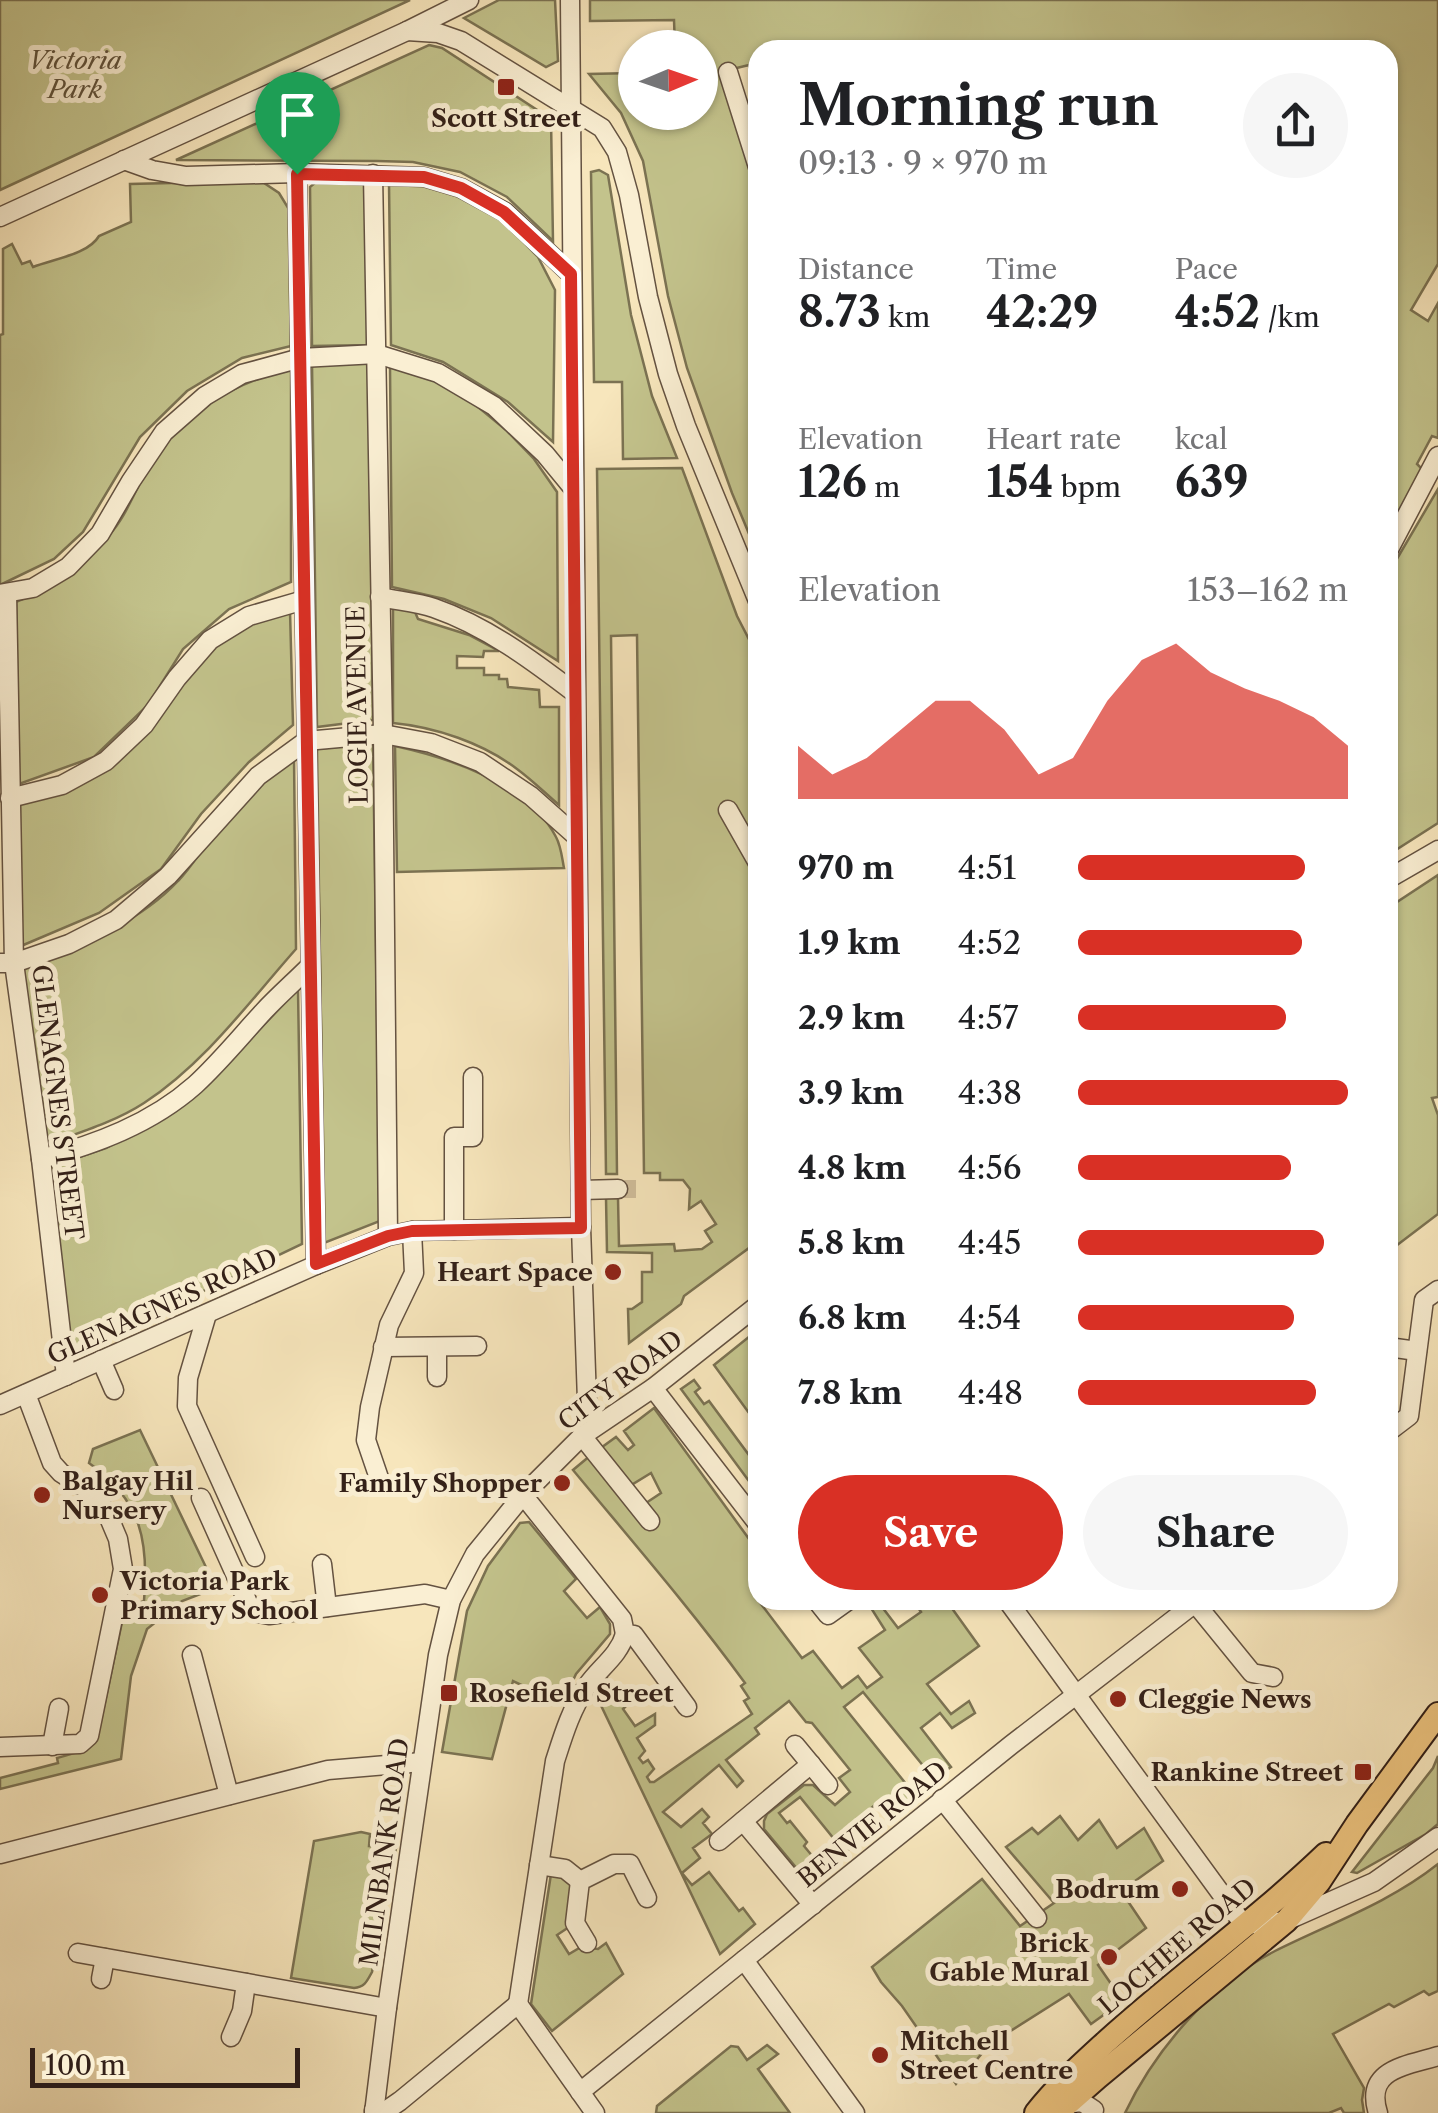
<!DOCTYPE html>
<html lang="en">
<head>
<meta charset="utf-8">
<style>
	body { margin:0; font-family:"Libre Caslon Text",serif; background:#f6f6f6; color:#202124; height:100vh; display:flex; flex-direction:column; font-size:38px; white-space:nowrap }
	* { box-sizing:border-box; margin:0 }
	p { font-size:32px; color:#757577 }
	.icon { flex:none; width:55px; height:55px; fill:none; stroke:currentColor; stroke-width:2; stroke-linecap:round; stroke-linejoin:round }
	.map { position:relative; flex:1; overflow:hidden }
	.sheet { position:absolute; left:748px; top:40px; width:650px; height:1570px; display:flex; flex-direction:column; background:#fff; border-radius:30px; box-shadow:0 2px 8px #0004 }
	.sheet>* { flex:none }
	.needle { width:65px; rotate:88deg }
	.buttons { position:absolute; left:618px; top:30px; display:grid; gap:20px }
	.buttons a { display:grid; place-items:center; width:100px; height:100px; border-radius:50%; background:#fff; box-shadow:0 2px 8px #0004; font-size:50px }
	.scale { position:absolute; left:30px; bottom:25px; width:270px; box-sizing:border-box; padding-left:10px; border:5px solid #332018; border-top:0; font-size:28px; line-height:35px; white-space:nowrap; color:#332018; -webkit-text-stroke:8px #faefd3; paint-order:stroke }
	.pin { position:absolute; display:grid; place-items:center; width:85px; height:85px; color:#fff; margin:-102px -42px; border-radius:50% 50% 50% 0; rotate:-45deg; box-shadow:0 0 10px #0007 }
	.pin .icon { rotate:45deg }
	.round { display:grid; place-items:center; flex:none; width:105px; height:105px; border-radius:52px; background:#f6f6f6 }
	.headline { display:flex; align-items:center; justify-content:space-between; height:170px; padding:0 50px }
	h1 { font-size:55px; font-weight:700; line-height:75px }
	.figures { display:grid; grid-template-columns:repeat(3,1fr); gap:15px; height:170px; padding:10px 50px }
	.figures div { display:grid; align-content:center }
	.figures b { font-size:42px; font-weight:700 }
	.figures small { font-size:28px; font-weight:400 }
	.figures p { font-size:28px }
	.chart { height:280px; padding:20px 50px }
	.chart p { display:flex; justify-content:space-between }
	.chart svg { width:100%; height:180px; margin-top:10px; fill:#d93025; opacity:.7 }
	.action { display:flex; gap:20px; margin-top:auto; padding:20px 50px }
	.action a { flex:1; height:115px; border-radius:60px; background:#d93025; color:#fff; font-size:40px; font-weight:700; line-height:115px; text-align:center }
	.action a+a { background:#f6f6f6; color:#202124 }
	ul { padding:0 50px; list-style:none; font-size:32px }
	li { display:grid; grid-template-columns:160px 120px 1fr; align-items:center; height:75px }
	li i { height:25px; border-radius:12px; background:#d93025 }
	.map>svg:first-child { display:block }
	.green { fill:#c3c38c; stroke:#7b7252; stroke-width:2.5 }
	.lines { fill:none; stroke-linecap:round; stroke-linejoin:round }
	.minor-tunnel { stroke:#d0be9b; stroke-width:18; stroke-dasharray:18 9; stroke-linecap:butt }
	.minor-casing { stroke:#645241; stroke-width:21 }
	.major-casing { stroke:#332018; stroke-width:26 }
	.minor { stroke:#faefd3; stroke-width:18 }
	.major { stroke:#ecc37e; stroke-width:22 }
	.route-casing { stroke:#fff; stroke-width:20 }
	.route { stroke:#d93025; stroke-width:12 }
	.poi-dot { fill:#8f2418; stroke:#faefd3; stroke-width:4 }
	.labels { text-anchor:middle; stroke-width:10; stroke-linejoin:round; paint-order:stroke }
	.park-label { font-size:25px; font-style:italic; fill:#5e513b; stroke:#faefd3 }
	.poi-label { font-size:25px; font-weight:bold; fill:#332018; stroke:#faefd3; text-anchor:end }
	.street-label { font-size:25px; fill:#332018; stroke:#faefd3 }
</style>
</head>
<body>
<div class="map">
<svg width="1438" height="2113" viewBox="0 0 1438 2113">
	<rect width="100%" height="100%" fill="#f7e6bc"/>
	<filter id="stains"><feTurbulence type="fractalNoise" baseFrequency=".002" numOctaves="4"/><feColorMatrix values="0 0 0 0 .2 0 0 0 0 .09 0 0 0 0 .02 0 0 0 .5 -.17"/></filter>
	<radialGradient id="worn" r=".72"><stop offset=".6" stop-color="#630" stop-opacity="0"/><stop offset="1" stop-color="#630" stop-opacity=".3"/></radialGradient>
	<g class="green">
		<path d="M0,0H410L0,190Z"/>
		<path d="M499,0H555L558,61L546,67L464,18Z"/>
		<path d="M590,0H1438V264L1411,310L1428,321L1438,303V438L1432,436L1417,464L1422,469L1388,532V50H758L757,92L749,65L720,72L757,194V553L732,493L687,368L668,296L643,161L621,113L589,74L635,73V112H700V48L675,47L674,20L590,21Z"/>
		<path d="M429,45L442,48L551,119L553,241L507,197L460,172L413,162L377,161L176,160Z"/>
		<path d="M599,170L608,175L631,315L652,396L677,458L623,459L622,382H594L591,172Z"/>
		<path d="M261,181L279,193L290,211L291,346L242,358L187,391L140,437L83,532L54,559L0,585V335L3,334V249L12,244L22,264L30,261L33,267C52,259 88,255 99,236L131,222L130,184Z"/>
		<path d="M316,182H362L367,186L369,345L312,346L310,187Z"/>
		<path d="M389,183L427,184L459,194L501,219L538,257L555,290L553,442L508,402L443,362L391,345Z"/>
		<path d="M369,363L373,720L317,727L312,364Z"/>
		<path d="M390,367L434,380L472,402L506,430L534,459L557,492L558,661L491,618L444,599L392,587Z"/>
		<path d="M291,370V582L229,609L183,649L148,705L94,757L19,784L16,602C33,594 56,586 71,574C85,563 98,548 109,535C126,517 135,490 148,468C179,417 232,381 291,370Z"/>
		<path d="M682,468L737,616L758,657L757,1242L684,1296L681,1304L629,1343L628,1309H632L642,1302V1272H652V1253L607,1252L606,1198H618L619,1246L674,1244L675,1251L702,1249L712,1242L705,1231L716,1224L701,1201L689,1209L690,1189L683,1180H660V1173H644L637,635L611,636L617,1174H606L597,469Z"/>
		<path d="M1438,489V823L1388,855V574Z"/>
		<path d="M393,607L415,612L418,619L469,635L499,651H484L483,657L457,656V668H484V675H499V679H507L508,687L539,690L540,707H559V805C545,793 532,780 517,769C483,743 435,727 393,723Z"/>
		<path d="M290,611L293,725L249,762L201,814L161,869L99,913L21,946L19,802L110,768L210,647L251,621Z"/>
		<path d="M373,743L380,1221L324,1243L317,749Z"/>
		<path d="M395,746C450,758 529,784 556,837C561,846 562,858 564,868L397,872Z"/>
		<path d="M294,757L296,949C249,1002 205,1063 144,1103C115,1122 78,1133 45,1145L23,968C77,946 137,925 178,881C192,867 202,848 216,832C239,804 265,780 294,757Z"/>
		<path d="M1438,875V1097L1432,1098L1438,1115V1214L1388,1252V908Z"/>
		<path d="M298,989L302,1244L71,1354L47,1168L106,1148L169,1114L218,1073Z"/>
		<path d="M750,1336L757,1346V1424L714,1365Z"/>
		<path d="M694,1380L700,1388L695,1392L704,1404L709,1401L757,1466V1492L681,1389Z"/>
		<path d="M654,1408L757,1550V1586L752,1590L758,1600L802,1658L813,1651L842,1688L858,1676L867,1688L882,1677L859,1648L885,1630L871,1608L879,1603L898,1628L921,1612L919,1609L931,1600H946L979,1646L927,1684L951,1714L969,1701L975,1713L952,1728L940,1713L921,1728L951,1767L934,1779L863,1692L844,1707L915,1795L893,1815L880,1801L854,1822L866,1837L841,1855L831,1842L834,1839L800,1797L779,1813L787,1823L790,1821L807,1842L804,1846L823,1869L810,1879L804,1877L764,1829V1821L767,1814L804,1785H813L835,1805L850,1792L839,1778L850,1770L812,1723L806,1722L789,1701L755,1728L759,1734L726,1760L743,1781L737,1787L719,1765L663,1812L681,1827L702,1809L709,1817L703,1823L712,1834L693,1848L700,1858L682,1873L692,1885L709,1872L739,1911L743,1908L755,1924L720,1954L596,1695L607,1678L626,1706L623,1709L635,1726L655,1714V1725L637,1738L645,1751L639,1758L643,1763L648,1760L654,1769L647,1777L650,1782H654L752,1714L744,1701L749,1698L741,1686L745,1683C691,1609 631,1540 573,1470L591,1455L643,1505L661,1493L651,1473L628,1487L598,1450L616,1437L628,1450L634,1445L624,1431Z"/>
		<path d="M140,1430L216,1588L182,1601L147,1629L131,1676L121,1759L0,1789V1778L58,1763L57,1758C78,1752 89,1752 99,1730L125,1608L144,1601C149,1540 141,1500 89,1463L93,1449Z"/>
		<path d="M529,1522L576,1579L564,1591L587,1618L600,1607L610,1624V1634L576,1674L562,1704L513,1681L492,1759L442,1752L467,1611L488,1566L520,1523Z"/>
		<path d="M1438,1756V1824L1426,1834L1357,1873L1352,1872L1433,1768Z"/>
		<path d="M1060,1816L1078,1840L1099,1820L1117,1848L1144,1828L1163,1861L1121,1891L1146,1928L1098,1965L1123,2001L1091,2024L1069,1994L990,2044L956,2084L902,2006L881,1982L872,1967L982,1879L1020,1926L1054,1903L1006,1847L1032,1828L1038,1834Z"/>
		<path d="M361,1832L370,1834L369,1846L396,1848L372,1972C367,1981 365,1987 354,1988L291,1978L314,1841Z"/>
		<path d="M1438,1864V1991L1429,1995L1424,1991L1394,2007L1389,2004L1333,2034L1364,2088L1362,2100L1364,2113H1344L1341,2108L1329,2113H1125C1155,2050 1212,1983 1275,1951C1331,1923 1389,1903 1438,1864Z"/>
		<path d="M551,1874L563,1876L574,1888L569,1927L557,1935L569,1954L581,1947L598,1949L606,1943L623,1974L552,2031L531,2004Z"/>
		<path d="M767,2045L778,2054L758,2069L790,2113H656L657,2106L731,2046L738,2047L747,2060Z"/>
	</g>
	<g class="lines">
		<path class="minor-tunnel" d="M618,1189H644"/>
		<g class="minor-casing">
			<g id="minor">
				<path d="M570,0L581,1227L587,1401L598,1423"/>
				<path d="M407,31L438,33L461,41L602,128L617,152L629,195L648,297L668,374L686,426L758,601"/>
				<path d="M728,72L758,167"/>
				<path d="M124,160L152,170L186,176L297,173L424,177L461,188L505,212L571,274"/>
				<path d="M297,173L316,1265"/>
				<path d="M373,174L383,734L388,1236"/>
				<path d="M0,217L407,31L469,0"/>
				<path d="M1388,551L1438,456"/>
				<path d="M0,594L33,588L68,567L100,534L131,481L164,432L205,396L242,374L301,358L377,354L438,373L494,406L545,454L573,488"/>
				<path d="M7,594L14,963L41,1159L66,1376"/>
				<path d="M380,597C398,601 417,602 434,608C486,626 532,660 575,693"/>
				<path d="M10,798L62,785L106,761L144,725L177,678L210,640L249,616L304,600"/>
				<path d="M728,810L758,863"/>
				<path d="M1388,879L1438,850"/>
				<path d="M0,963H14L69,944L116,920L168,876L258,776L306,741L383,734L431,743L480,762L531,796L576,836"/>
				<path d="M41,1159C96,1144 151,1124 195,1085C220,1062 241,1036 264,1011C278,996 294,982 309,967"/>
				<path d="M581,1190L618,1189"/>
				<path d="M454,1230V1137H473V1077"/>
				<path d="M207,1314L188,1378L187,1406L255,1557"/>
				<path d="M383,1347L477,1346"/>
				<path d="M437,1347V1377"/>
				<path d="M1388,1347L1417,1351"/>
				<path d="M101,1360L114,1390"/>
				<path d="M653,1388L758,1524"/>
				<path d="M0,1405L316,1265L388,1236L412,1231L581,1227"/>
				<path d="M1388,1432L1409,1416L1424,1300L1438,1290"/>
				<path d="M582,1436L650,1521"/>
				<path d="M380,1481L366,1440L370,1407L389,1325L414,1273L412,1231"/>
				<path d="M523,1495L622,1619L625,1634L634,1635L687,1707"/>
				<path d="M201,1498L249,1605L258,1613L269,1615L425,1594L451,1600"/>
				<path d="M322,1564L327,1607"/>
				<path d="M816,1600L828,1615L849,1600"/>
				<path d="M1007,1600L1244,1925L1286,1921L1374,1882L1438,1837"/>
				<path d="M1195,1603L1252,1673L1273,1677"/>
				<path d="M192,1655L229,1795"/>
				<path d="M795,1745L828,1785"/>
				<path d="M52,1746L59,1708"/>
				<path d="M0,1747L80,1744L89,1736L123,1569L118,1539L107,1513L89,1491L61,1473L52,1463L26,1394"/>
				<path d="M942,1799L1037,1918"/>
				<path d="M743,1821L813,1905"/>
				<path d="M719,1841L811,1764"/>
				<path d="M0,1854L328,1770L422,1762"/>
				<path d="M539,1865L565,1869L580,1881"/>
				<path d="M587,1943L575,1923L580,1881L614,1864H630L647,1898"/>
				<path d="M78,1953L387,2008"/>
				<path d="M744,1960L855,2113"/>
				<path d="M101,1979L105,1958"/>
				<path d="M518,2004L555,1761C563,1736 571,1709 587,1686C599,1668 619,1656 625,1634"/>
				<path d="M518,2004L595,2113"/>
				<path d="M231,2037L242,2011L246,1983"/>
				<path d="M580,2092L1011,1745L1199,1600"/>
				<path d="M1065,2104L1082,2102L1094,2110"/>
				<path d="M374,2110H387L400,2101L518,2004"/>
				<path d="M374,2113L387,2008L438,1655L451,1600L475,1554L523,1495L582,1436L653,1388L758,1305"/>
				<path d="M1378,2113C1364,2069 1406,2066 1438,2056"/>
			</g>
		</g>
		<g class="major-casing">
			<g id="major">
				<path d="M1036,2113C1057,2086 1082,2064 1107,2041C1178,1977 1256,1921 1326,1854"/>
				<path d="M1057,2113L1098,2077L1286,1921L1319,1882L1357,1824L1438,1714"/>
			</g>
		</g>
		<use href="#minor" class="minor"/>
		<use href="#major" class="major"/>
	</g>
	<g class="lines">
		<g class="route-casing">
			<path id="route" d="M297,174L424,177L461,188L504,212L571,274L581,1228L412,1231L388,1236L316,1264Z"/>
		</g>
		<use href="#route" class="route"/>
	</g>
	<g class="poi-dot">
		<rect x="496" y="77" width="20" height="20" rx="5"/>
		<circle cx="613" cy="1272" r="10"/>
		<circle cx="562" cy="1483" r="10"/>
		<circle cx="42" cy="1495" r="10"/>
		<circle cx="100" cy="1595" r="10"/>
		<rect x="439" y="1683" width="20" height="20" rx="5"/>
		<circle cx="1118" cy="1699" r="10"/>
		<rect x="1353" y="1762" width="20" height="20" rx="5"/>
		<circle cx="1180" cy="1889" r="10"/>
		<circle cx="1109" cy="1957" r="10"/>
		<circle cx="880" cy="2055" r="10"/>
	</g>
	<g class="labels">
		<g class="park-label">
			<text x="75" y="69">Victoria<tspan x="75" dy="29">Park</tspan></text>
		</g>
		<g class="poi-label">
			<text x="506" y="127" text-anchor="middle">Scott Street</text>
			<text x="593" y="1281">Heart Space</text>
			<text x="62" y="1490" text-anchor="start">Balgay Hil<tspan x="62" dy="29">Nursery</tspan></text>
			<text x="542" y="1492">Family Shopper</text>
			<text x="120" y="1590" text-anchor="start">Victoria Park<tspan x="120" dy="29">Primary School</tspan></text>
			<text x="469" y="1702" text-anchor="start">Rosefield Street</text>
			<text x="1138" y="1708" text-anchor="start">Cleggie News</text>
			<text x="1343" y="1781">Rankine Street</text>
			<text x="1160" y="1898">Bodrum</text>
			<text x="1089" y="1952">Brick<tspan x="1089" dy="29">Gable Mural</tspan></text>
			<text x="900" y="2050" text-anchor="start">Mitchell<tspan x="900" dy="29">Street Centre</tspan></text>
		</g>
		<g class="street-label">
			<text transform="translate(357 705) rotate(-91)" y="9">LOGIE AVENUE</text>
			<text transform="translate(58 1102) rotate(83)" y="9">GLENAGNES STREET</text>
			<text transform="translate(162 1306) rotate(-24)" y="9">GLENAGNES ROAD</text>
			<text transform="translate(620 1380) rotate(-37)" y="9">CITY ROAD</text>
			<text transform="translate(872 1824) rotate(-39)" y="9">BENVIE ROAD</text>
			<text transform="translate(384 1852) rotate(-82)" y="9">MILNBANK ROAD</text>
			<text transform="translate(1177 1946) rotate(-40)" y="9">LOCHEE ROAD</text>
		</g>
	</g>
	<rect width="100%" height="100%" filter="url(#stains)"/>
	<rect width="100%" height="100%" fill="url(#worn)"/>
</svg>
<div class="buttons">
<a><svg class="needle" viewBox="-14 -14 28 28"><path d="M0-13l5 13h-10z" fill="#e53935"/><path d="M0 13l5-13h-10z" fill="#757577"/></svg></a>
</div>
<div class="scale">100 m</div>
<div class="pin" style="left:297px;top:174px;background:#1e9e55"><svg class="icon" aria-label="arrive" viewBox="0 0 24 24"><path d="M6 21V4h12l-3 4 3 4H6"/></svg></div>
<section class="sheet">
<div class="headline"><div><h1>Morning run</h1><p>09:13 · 9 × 970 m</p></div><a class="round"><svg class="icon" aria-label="share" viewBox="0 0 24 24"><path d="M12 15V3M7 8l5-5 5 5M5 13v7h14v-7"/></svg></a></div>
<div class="figures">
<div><p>Distance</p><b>8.73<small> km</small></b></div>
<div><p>Time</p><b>42:29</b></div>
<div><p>Pace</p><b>4:52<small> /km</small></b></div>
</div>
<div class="figures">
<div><p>Elevation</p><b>126<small> m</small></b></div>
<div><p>Heart rate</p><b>154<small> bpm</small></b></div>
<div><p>kcal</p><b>639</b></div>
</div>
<div class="chart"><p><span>Elevation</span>153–162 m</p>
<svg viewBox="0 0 160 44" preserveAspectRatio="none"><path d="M0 44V31L10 38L20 34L30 27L40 20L50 20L60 27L70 38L80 34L90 20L100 10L110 6L120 13L130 17L140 20L150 24L160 31V44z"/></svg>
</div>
<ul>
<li><b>970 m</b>4:51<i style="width:84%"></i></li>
<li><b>1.9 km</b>4:52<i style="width:83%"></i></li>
<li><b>2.9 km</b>4:57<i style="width:77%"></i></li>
<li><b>3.9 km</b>4:38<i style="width:100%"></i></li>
<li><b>4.8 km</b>4:56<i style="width:79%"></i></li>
<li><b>5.8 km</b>4:45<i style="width:91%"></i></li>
<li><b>6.8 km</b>4:54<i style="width:80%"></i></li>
<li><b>7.8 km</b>4:48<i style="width:88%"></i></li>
</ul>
<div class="action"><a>Save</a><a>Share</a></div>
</section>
</div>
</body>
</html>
